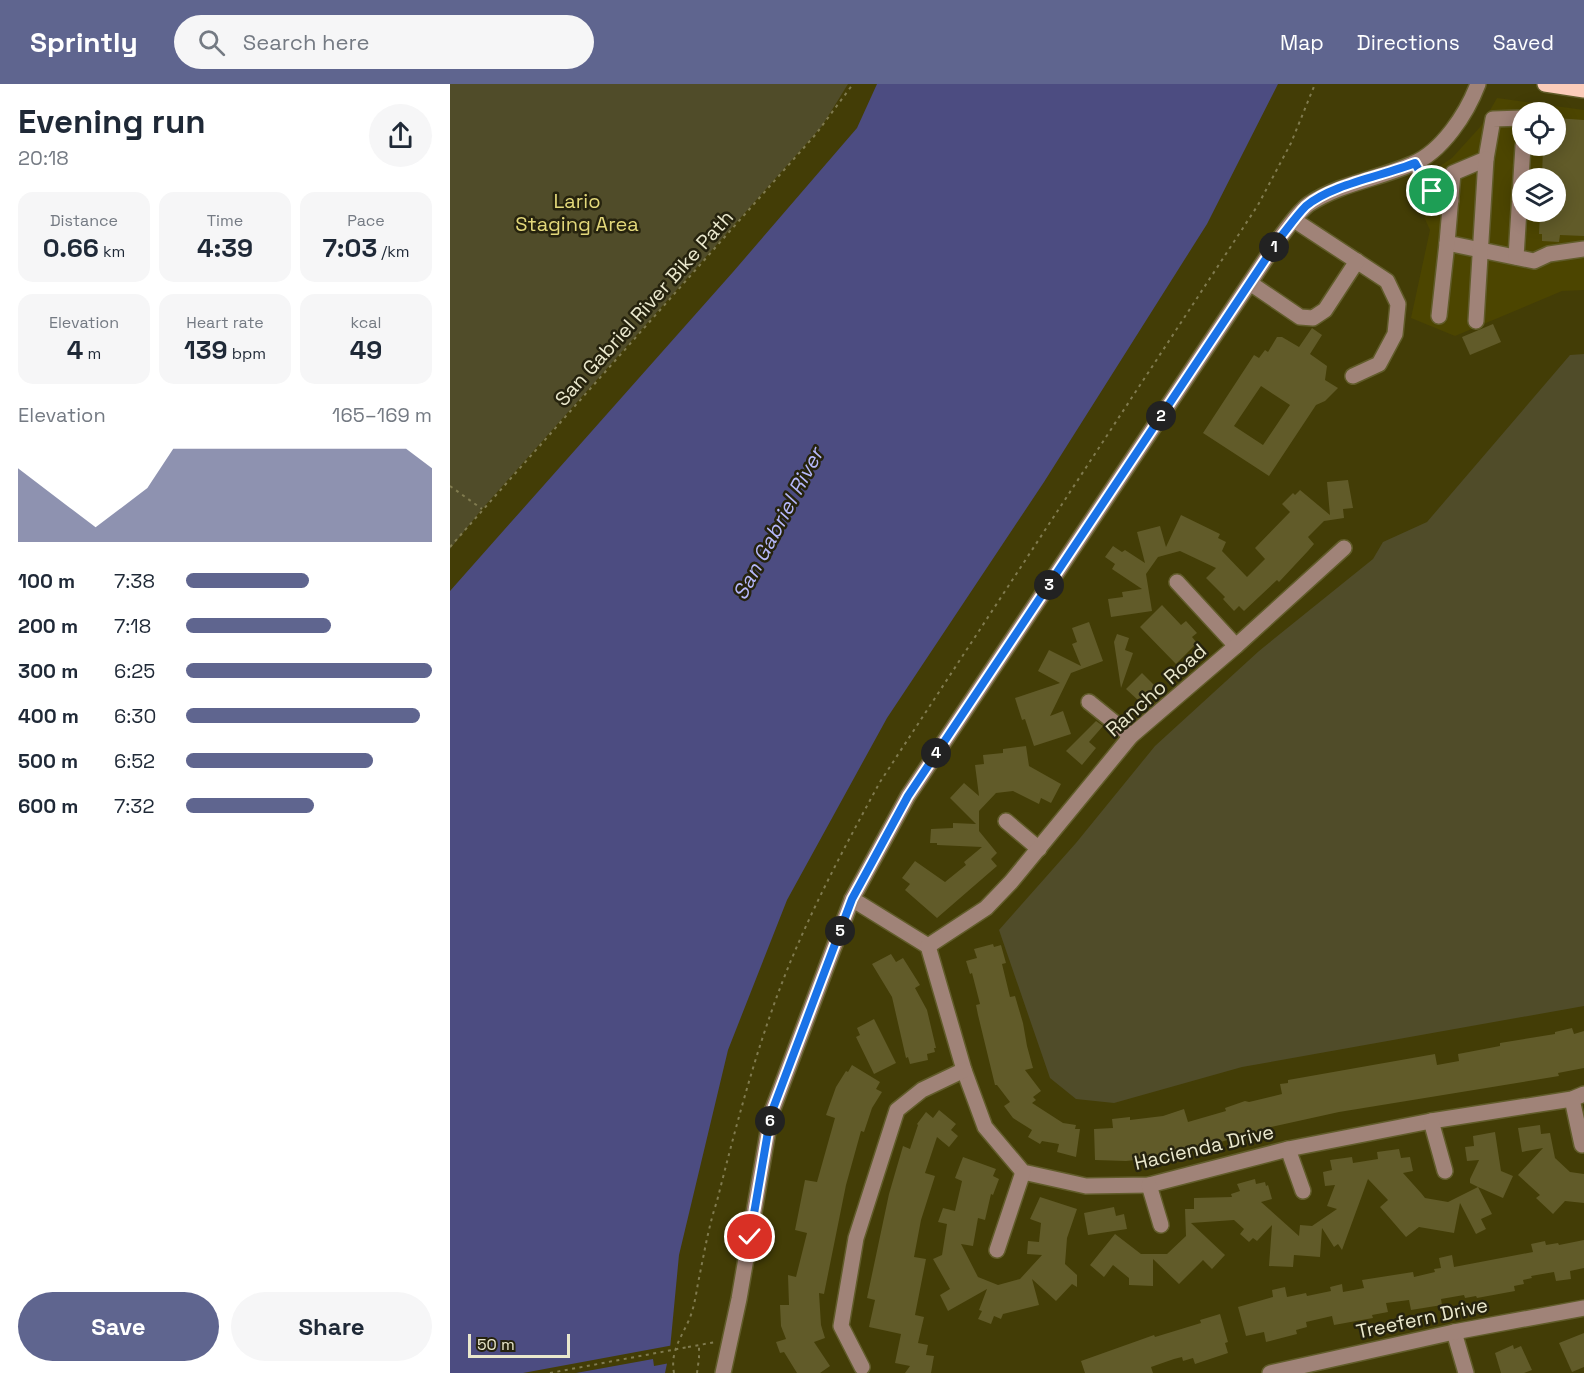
<!DOCTYPE html>
<html lang="en">
<head>
<meta charset="utf-8">
<style>
	body { margin:0; font-family:"Space Grotesk",sans-serif; background:#f6f6f7; color:#1f2937; height:100vh; display:flex; flex-direction:column; font-size:22px; white-space:nowrap }
	* { box-sizing:border-box; margin:0 }
	p { font-size:20px; color:#747a83 }
	.icon { flex:none; width:33px; height:33px; fill:none; stroke:currentColor; stroke-width:2; stroke-linecap:round; stroke-linejoin:round }
	.map { position:relative; flex:1; overflow:hidden }
	.sheet { display:flex; flex-direction:column; background:#fff; width:450px }
	.sheet>* { flex:none }
	.fabs { position:absolute; left:1062px; top:18px; display:grid; gap:12px }
	.fabs a { display:grid; place-items:center; width:54px; height:54px; border-radius:50%; background:#fff; box-shadow:0 3px 15px #0003; font-size:30px }
	.scale { position:absolute; left:18px; bottom:15px; width:102px; box-sizing:border-box; padding-left:6px; border:3px solid #eae8cd; border-top:0; font-size:16px; line-height:21px; white-space:nowrap; color:#eae8cd; -webkit-text-stroke:4px #26230e; paint-order:stroke }
	.pin { position:absolute; display:grid; place-items:center; width:51px; height:51px; color:#fff; margin:-26px; border:3px solid #fff; border-radius:50%; box-shadow:0 2px 6px #0007 }
	.km { position:absolute; width:30px; height:30px; margin:-15px; border-radius:50%; background:#222; color:#fff; font-size:16px; line-height:30px; text-align:center }
	.round { display:grid; place-items:center; flex:none; width:63px; height:63px; border-radius:32px; background:#f6f6f7 }
	.overview { display:flex; align-items:center; justify-content:space-between; height:102px; padding:0 18px }
	h1 { font-size:33px; font-weight:700; line-height:45px }
	.figures { display:grid; grid-template-columns:repeat(3,1fr); gap:9px; height:102px; padding:6px 18px }
	.figures div { display:grid; align-content:center; border-radius:15px; background:#f6f6f7; text-align:center }
	.figures b { font-size:26px; font-weight:700 }
	.figures small { font-size:16px; font-weight:400 }
	.figures p { font-size:16px }
	.chart { height:168px; padding:12px 18px }
	.chart p { display:flex; justify-content:space-between }
	.chart svg { width:100%; height:108px; margin-top:6px; fill:#5f658f; opacity:.7 }
	.action { display:flex; gap:12px; margin-top:auto; padding:12px 18px }
	.action a { flex:1; height:69px; border-radius:36px; background:#5f658f; color:#fff; font-size:24px; font-weight:700; line-height:69px; text-align:center }
	.action a+a { background:#f6f6f7; color:#1f2937 }
	ul { padding:0 18px; list-style:none; font-size:20px }
	li { display:grid; grid-template-columns:96px 72px 1fr; align-items:center; height:45px }
	li i { height:15px; border-radius:8px; background:#5f658f }
	header { display:flex; align-items:center; gap:36px; box-sizing:border-box; height:84px; padding:0 30px; background:#5f658f; color:#fff }
	header strong { font-size:28px }
	nav { display:flex; gap:33px; margin-inline-start:auto; font-size:21px }
	.search { width:420px; height:54px; background:#f6f6f7; display:flex; align-items:center; gap:15px; box-sizing:border-box; padding:0 21px; border-radius:33px; color:#747a83; font-size:22px }
	main { display:flex; flex:1; min-height:0 }
	.map>svg:first-child { display:block }
	.built { fill:#4c4500; fill-rule:evenodd }
	.green { fill:#504c29 }
	.water { fill:#4c4c81 }
	.pier { fill:#433d06 }
	.building { fill:#615b29; fill-rule:evenodd }
	.lines { fill:none; stroke-linecap:round; stroke-linejoin:round }
	.minor-casing { stroke:#615c2a; stroke-width:18 }
	.major-casing { stroke:#615c2a; stroke-width:18 }
	.path { stroke:#807b4f; stroke-width:2; stroke-dasharray:3 4.5; stroke-linecap:butt }
	.minor { stroke:#a08378; stroke-width:15 }
	.major { stroke:#fbccba; stroke-width:15 }
	.path-bridge { stroke:#807b4f; stroke-width:2; stroke-dasharray:3 4.5; stroke-linecap:butt }
	.route-casing { stroke:#fff; stroke-width:12 }
	.route { stroke:#1a73e8; stroke-width:8 }
	.labels { text-anchor:middle; stroke-width:5; stroke-linejoin:round; paint-order:stroke }
	.park-label { font-size:20px; fill:#e3d87a; stroke:#26230e }
	.street-label { font-size:20px; fill:#eae8cd; stroke:#26230e }
	.water-label { font-size:21px; font-style:italic; fill:#b6b8fa; stroke:#26230e }
</style>
</head>
<body>
<header>
<strong>Sprintly</strong>
<div class="search"><svg class="icon" aria-label="search" viewBox="0 0 24 24"><circle cx="10" cy="10" r="6"/><path d="M15 15l6 6"/></svg>Search here</div>
<nav><a>Map</a><a>Directions</a><a>Saved</a></nav>
</header>
<main>
<section class="sheet">
<div class="overview"><div><h1>Evening run</h1><p>20:18</p></div><a class="round"><svg class="icon" aria-label="share" viewBox="0 0 24 24"><path d="M12 15V3M7 8l5-5 5 5M5 13v7h14v-7"/></svg></a></div>
<div class="figures">
<div><p>Distance</p><b>0.66<small> km</small></b></div>
<div><p>Time</p><b>4:39</b></div>
<div><p>Pace</p><b>7:03<small> /km</small></b></div>
</div>
<div class="figures">
<div><p>Elevation</p><b>4<small> m</small></b></div>
<div><p>Heart rate</p><b>139<small> bpm</small></b></div>
<div><p>kcal</p><b>49</b></div>
</div>
<div class="chart"><p><span>Elevation</span>165–169 m</p>
<svg viewBox="0 0 160 44" preserveAspectRatio="none"><path d="M0 44V14L10 22L20 30L30 38L40 30L50 22L60 6L70 6L80 6L90 6L100 6L110 6L120 6L130 6L140 6L150 6L160 14V44z"/></svg>
</div>
<ul>
<li><b>100 m</b>7:38<i style="width:50%"></i></li>
<li><b>200 m</b>7:18<i style="width:59%"></i></li>
<li><b>300 m</b>6:25<i style="width:100%"></i></li>
<li><b>400 m</b>6:30<i style="width:95%"></i></li>
<li><b>500 m</b>6:52<i style="width:76%"></i></li>
<li><b>600 m</b>7:32<i style="width:52%"></i></li>
</ul>
<div class="action"><a>Save</a><a>Share</a></div>
</section>
<div class="map">
<svg width="1134" height="1289" viewBox="0 0 1134 1289">
	<rect width="100%" height="100%" fill="#433d06"/>
	<path class="built" d="M1047,14L1134,26V206L1112,207L1005,252L961,234L980,146L960,102L1002,74L1031,42ZM1072,28H1106V62H1072ZM1072,94H1106V128H1072Z"/>
	<g class="green">
		<path d="M0,0H398L372,42L32,425L0,465Z"/>
		<path d="M1134,270V922L792,983L664,1019L626,1015L600,994L549,846L626,759L705,662L809,567L923,475L933,458L977,438L1120,271Z"/>
	</g>
	<path class="water" d="M427,0H828L757,140L594,398L437,634L337,816L278,966L229,1171L220,1265L215,1289H0V507L283,188L407,44Z"/>
	<path class="pier" d="M224,1261L220,1279L204,1282L203,1275L126,1289H73Z"/>
	<g class="building">
		<path d="M1106,34L1134,36V152L1110,151L1109,158L1092,157V150H1089L1090,128H1106V94H1092L1093,62H1106Z"/>
		<path d="M1043,240L1051,258L1020,271L1012,253Z"/>
		<path d="M862,244L872,251L860,270L877,282L875,296L888,304L875,317L866,321L819,392L753,349L804,271L809,274L815,266L818,268L827,253H832L849,263ZM811,302L840,321L813,361L784,342Z"/>
		<path d="M898,396L903,424L893,425L894,434L874,437L858,453L864,460L858,467L829,498L827,496L794,527L789,522L784,527L773,515L775,513L756,494L766,484L730,467L708,473L696,490L702,527L661,533L658,515L673,513L672,508L692,505L662,485L665,480L655,473L663,462L672,468L675,466L695,479L687,448L710,442L716,463L731,431L770,450L768,454L776,458L772,467L797,493L815,475L805,464L840,428L832,420L843,409L845,411L850,406L880,431L877,398Z"/>
		<path d="M712,521L731,541L736,537L747,549L742,553L747,559L726,580L690,543Z"/>
		<path d="M639,538L653,577L621,589L600,632L613,627L621,650L584,662L575,635L572,636L565,614L610,599L588,587L599,566L631,582L622,560L627,558L622,544Z"/>
		<path d="M667,550L679,554L675,566L683,569L671,604L664,558Z"/>
		<path d="M692,589L705,602L690,618L676,605Z"/>
		<path d="M646,637L653,642L639,658L646,664L632,681L616,667Z"/>
		<path d="M576,662L579,682L611,700L601,719L591,714L589,720L563,707L546,709L529,727V747L547,769L541,775L547,782L487,834L455,806L460,800L452,794L465,777L495,798L516,781L514,778L532,763L487,761V759H480L481,745L503,744V739L526,740L500,714L514,699L529,712L525,681L534,680L533,671L553,669V665Z"/>
		<path d="M543,860L544,863L551,861L556,879L552,880L560,913L565,912L573,939L577,962L583,984L575,986L591,1007L583,1013L586,1016L582,1019L613,1039L626,1041L625,1045H630L626,1073L607,1068L609,1060L592,1057L590,1060L578,1053L582,1046L563,1034L554,1022L560,1018L547,1001H545L528,931L526,921L530,920L522,889L520,890L516,877L527,874L524,865Z"/>
		<path d="M441,870L446,878L453,874L470,901L465,904L477,926L486,964H484L485,968L477,970L478,976L460,980L458,973L456,974L442,913L422,880Z"/>
		<path d="M424,935L446,979L424,990L406,953L410,951L407,944Z"/>
		<path d="M1122,944L1124,950L1134,947V984L1108,989L1109,992L889,1028L821,1043L737,1068L704,1074L676,1077L645,1076L644,1045L663,1044L662,1035L680,1033V1036L713,1032L734,1025L738,1038L776,1027L775,1024L795,1017L799,1018L832,1010L830,1000L838,999V996L985,970L987,981L1009,977L1008,970L1050,962V959L1105,950V948Z"/>
		<path d="M402,981L430,998L426,1005L432,1008L422,1024L414,1048L411,1047L396,1101L374,1210L369,1209L371,1241L375,1254L364,1258L380,1282L370,1289H347L334,1268L330,1269L326,1258L336,1255L331,1242L330,1221H339L338,1191L346,1193L357,1149L345,1146L355,1096L367,1098L385,1034L376,1031L386,1003L396,987L398,988Z"/>
		<path d="M489,1026L506,1040L501,1046L508,1052L499,1063L487,1053L475,1089L485,1092L471,1136L464,1173L476,1175L465,1231L474,1233L468,1259L478,1261L476,1271L484,1272L481,1289H455L460,1282L445,1279L451,1250L419,1243L425,1216L417,1214L439,1110L453,1062L460,1065L468,1041L467,1040L476,1028L483,1034Z"/>
		<path d="M1090,1041L1091,1050L1100,1049L1105,1074L1120,1088L1134,1090V1119L1115,1117L1103,1130L1086,1114L1090,1111L1068,1091L1093,1064L1072,1068L1068,1044Z"/>
		<path d="M1045,1048L1051,1087L1063,1092L1053,1114L1028,1103L1042,1130L1031,1135L1036,1145L1026,1150L1010,1119L1004,1149L969,1143L956,1153L930,1123L938,1116L918,1095L892,1166L888,1160L884,1163L872,1144L870,1173L844,1171L843,1183L819,1182L822,1141L807,1157L803,1154L799,1158L790,1150L794,1145L784,1136L741,1139L775,1171L762,1185L753,1176L729,1200L703,1175V1202L679,1201V1194L663,1181L654,1193L640,1181L665,1150L691,1170H717L736,1152L735,1125H744V1114L782,1113L781,1110L790,1107L787,1100L805,1095L806,1100L815,1098L816,1102L818,1101L822,1115L811,1118L849,1152L850,1141L862,1142L887,1125L877,1122L885,1101L875,1102L873,1088L882,1086L880,1076L902,1073L903,1079L928,1075L927,1068L949,1065L951,1074L960,1073L963,1087L953,1089L971,1109L975,1114L998,1118L1028,1103L1020,1099V1095L1029,1076L1017,1077L1015,1063L1024,1062L1023,1052Z"/>
		<path d="M513,1073L546,1085L543,1092L549,1095L543,1111L541,1110L535,1136L528,1134L523,1162L511,1160L528,1193L548,1201L570,1195L592,1171L577,1170L578,1157L589,1158L591,1139L580,1135L590,1113L627,1125L617,1154L615,1180L627,1191V1203L622,1200L606,1217L582,1195L589,1221L553,1230L551,1235L544,1232L541,1240L528,1235L532,1227L529,1226L537,1205L498,1227L490,1211L500,1205L483,1175L492,1171L497,1140L488,1138L493,1124L505,1127L512,1097L505,1094Z"/>
		<path d="M664,1123L666,1132L674,1130L677,1145L638,1151L634,1129Z"/>
		<path d="M1134,1156V1184L1120,1187L1121,1195L1106,1197L1104,1188L1081,1192L1082,1194L1073,1196L1074,1200L1064,1202L1065,1207L1027,1214L1026,1212L1015,1214L1014,1211L991,1215L992,1221L961,1226L959,1216L936,1219L938,1228L922,1231L923,1234L884,1241L882,1232L856,1238L857,1243L846,1246L847,1250L816,1258L814,1248L796,1252L788,1223L823,1213L822,1206L835,1203L837,1213L856,1209L857,1212L881,1207L880,1203L892,1200L893,1208L914,1204L912,1196L963,1188L964,1193L985,1188L984,1185L991,1184L989,1174L1002,1171L1004,1183L1083,1168L1081,1160L1095,1157L1096,1161L1108,1159L1109,1161Z"/>
		<path d="M770,1230L778,1258L775,1259L778,1269L745,1280L743,1274L733,1277L732,1273L724,1275L701,1283L703,1289H635L631,1277L704,1251L705,1253L751,1239L750,1236Z"/>
		<path d="M1134,1249V1283L1122,1288L1109,1259Z"/>
		<path d="M1063,1261L1064,1265L1071,1262L1082,1286L1074,1289H1051L1045,1269Z"/>
	</g>
	<g class="lines">
		<g class="minor-casing">
			<g id="minor">
				<path d="M1072,34L1043,35L1036,75L1003,89L997,159L1084,177L1099,170L1134,165"/>
				<path d="M965,79L978,103L1001,117"/>
				<path d="M844,136L937,197L948,220L945,250L929,280L903,292"/>
				<path d="M1066,173L1073,62"/>
				<path d="M800,199L850,233L863,234L875,226L907,177"/>
				<path d="M989,232L997,159"/>
				<path d="M1026,237L1036,75"/>
				<path d="M727,498L786,562"/>
				<path d="M639,618L681,652"/>
				<path d="M556,737L589,765"/>
				<path d="M402,815L478,862L514,986L535,1043L573,1088L636,1102L699,1101L838,1065L981,1037L1122,1015L1134,1010"/>
				<path d="M478,862L536,824L561,798L681,652L786,562L894,464"/>
				<path d="M1122,1015L1132,1061"/>
				<path d="M981,1037L995,1087"/>
				<path d="M838,1065L853,1107"/>
				<path d="M699,1101L711,1141"/>
				<path d="M547,1166L573,1088"/>
				<path d="M1004,1248L1016,1289"/>
				<path d="M412,1283L391,1242L406,1154L447,1026L472,1006L514,986"/>
				<path d="M273,1289L289,1215L321,1030L402,815L458,712L829,155C838,143 848,128 859,120C891,99 928,95 962,80C992,68 1017,29 1028,0"/>
				<path d="M820,1289L1004,1248L1134,1224"/>
			</g>
		</g>
		<g class="major-casing">
			<path id="major" d="M1095,0L1134,6"/>
		</g>
		<g class="path">
			<path d="M0,402L32,425"/>
			<path d="M0,463L366,50L403,0"/>
			<path d="M238,1263L266,1258"/>
			<path d="M224,1289C220,1268 231,1254 239,1236C244,1224 246,1211 248,1199C254,1171 258,1144 267,1117C289,1030 312,942 348,860C372,805 401,751 430,698L808,121L841,59L865,0"/>
			<path d="M247,1289L249,1274V1262"/>
		</g>
		<use href="#minor" class="minor"/>
		<use href="#major" class="major"/>
		<path class="path-bridge" d="M100,1289L238,1263"/>
	</g>
	<g class="lines">
		<g class="route-casing">
			<path id="route" d="M300,1153L321,1030L402,815L458,712L829,155C838,144 846,132 856,122C882,100 933,92 965,79L978,103L982,107"/>
		</g>
		<use href="#route" class="route"/>
	</g>
	<g class="labels">
		<g class="park-label">
			<text x="127" y="124">Lario<tspan x="127" dy="23">Staging Area</tspan></text>
		</g>
		<g class="street-label">
			<text transform="translate(194 224) rotate(-48)" y="7">San Gabriel River Bike Path</text>
			<text transform="translate(706 606) rotate(-42)" y="7">Rancho Road</text>
			<text transform="translate(754 1063) rotate(-13)" y="7">Hacienda Drive</text>
			<text transform="translate(972 1234) rotate(-12)" y="7">Treefern Drive</text>
		</g>
		<g class="water-label">
			<text transform="translate(328 440) rotate(-62)" y="7">San Gabriel River</text>
		</g>
	</g>
</svg>
<div class="fabs">
<a><svg class="icon" aria-label="locate" viewBox="0 0 24 24"><circle cx="12" cy="12" r="6"/><path d="M12 2v4M12 18v4M2 12h4M18 12h4"/></svg></a>
<a><svg class="icon" aria-label="layers" viewBox="0 0 24 24"><path d="M12 4l9 5-9 5-9-5zM3 14l9 5 9-5"/></svg></a>
</div>
<div class="scale">50 m</div>
<div class="pin" style="left:982px;top:107px;background:#1e9e55"><svg class="icon" aria-label="arrive" viewBox="0 0 24 24"><path d="M6 21V4h12l-3 4 3 4H6"/></svg></div>
<div class="pin" style="left:300px;top:1153px;background:#d93025"><svg class="icon" aria-label="check" viewBox="0 0 24 24"><path d="M5 12l5 5 9-10"/></svg></div>
<b class="km" style="left:824px;top:163px">1</b>
<b class="km" style="left:711px;top:332px">2</b>
<b class="km" style="left:599px;top:501px">3</b>
<b class="km" style="left:486px;top:669px">4</b>
<b class="km" style="left:390px;top:847px">5</b>
<b class="km" style="left:320px;top:1037px">6</b>
</div>
</main>
</body>
</html>
